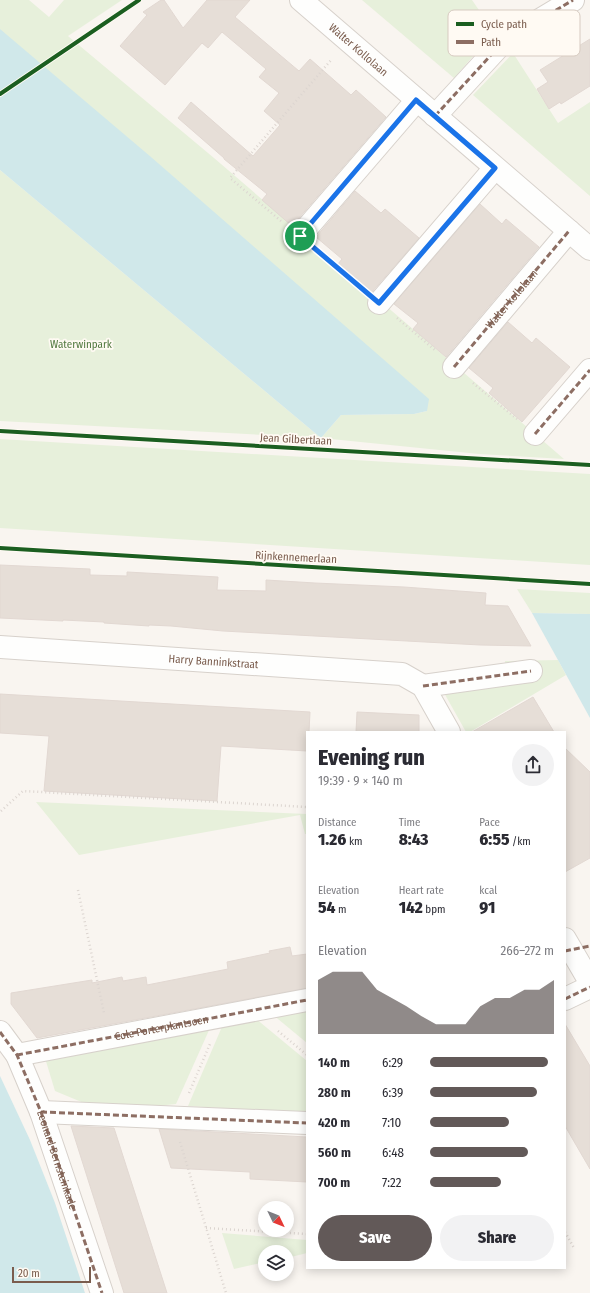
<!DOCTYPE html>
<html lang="en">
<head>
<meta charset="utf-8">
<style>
	body { margin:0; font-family:"Fira Sans Condensed",sans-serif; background:#f2f2f3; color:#2b2b33; height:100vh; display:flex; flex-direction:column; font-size:15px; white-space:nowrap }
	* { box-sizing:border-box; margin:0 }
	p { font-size:13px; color:#7c7c81 }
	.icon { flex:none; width:22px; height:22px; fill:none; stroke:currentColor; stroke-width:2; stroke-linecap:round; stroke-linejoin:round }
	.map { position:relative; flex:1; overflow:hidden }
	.details { position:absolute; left:306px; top:731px; width:260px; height:538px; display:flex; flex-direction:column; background:#fff; border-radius:0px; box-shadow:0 2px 10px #0003 }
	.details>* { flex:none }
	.needle { width:26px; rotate:133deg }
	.fabs { position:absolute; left:258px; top:1201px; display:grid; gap:8px }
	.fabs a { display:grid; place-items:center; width:36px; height:36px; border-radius:50%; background:#fff; box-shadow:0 2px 10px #0003; font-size:20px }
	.scale { position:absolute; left:12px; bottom:10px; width:79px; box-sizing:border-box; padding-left:4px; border:2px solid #7a5c4d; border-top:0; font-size:11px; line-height:14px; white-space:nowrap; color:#7a5c4d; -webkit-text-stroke:3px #fffaf3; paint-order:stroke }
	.pin { position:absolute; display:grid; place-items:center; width:34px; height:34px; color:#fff; margin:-17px; border:2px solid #fff; border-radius:50%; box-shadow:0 1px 4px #0007 }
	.round { display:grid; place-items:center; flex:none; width:42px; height:42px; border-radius:21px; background:#f2f2f3 }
	.summary { display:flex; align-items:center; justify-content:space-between; height:68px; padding:0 12px }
	h1 { font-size:22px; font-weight:800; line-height:30px }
	.stats { display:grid; grid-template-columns:repeat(3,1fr); gap:6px; height:68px; padding:4px 12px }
	.stats div { display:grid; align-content:center }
	.stats b { font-size:17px; font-weight:800 }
	.stats small { font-size:11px; font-weight:400 }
	.stats p { font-size:11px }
	.chart { height:112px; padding:8px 12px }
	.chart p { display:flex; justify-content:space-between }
	.chart svg { width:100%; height:72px; margin-top:4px; fill:#625958; opacity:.7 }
	.button { display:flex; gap:8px; margin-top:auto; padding:8px 12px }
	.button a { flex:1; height:46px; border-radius:24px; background:#625958; color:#fff; font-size:16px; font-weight:800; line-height:46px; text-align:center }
	.button a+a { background:#f2f2f3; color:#2b2b33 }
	ul { padding:0 12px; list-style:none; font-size:13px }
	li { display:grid; grid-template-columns:64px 48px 1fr; align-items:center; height:30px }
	li i { height:10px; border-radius:5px; background:#625958 }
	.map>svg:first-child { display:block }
	.green { fill:#e7f0db }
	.water { fill:#d0e8ea }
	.building { fill:#e6ded7; stroke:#e2d8d2 }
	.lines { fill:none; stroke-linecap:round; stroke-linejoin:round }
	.street-casing { stroke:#d7d1cb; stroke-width:24 }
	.path { stroke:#dcd5d0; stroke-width:2.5; stroke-dasharray:1 3; stroke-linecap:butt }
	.street { stroke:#fefefd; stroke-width:22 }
	.quiet { stroke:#8d6e63; stroke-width:3; stroke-dasharray:6 3; stroke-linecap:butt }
	.cycleway-casing { stroke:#fffaf3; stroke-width:6 }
	.cycleway { stroke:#1b5e20; stroke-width:4 }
	.route-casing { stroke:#fff; stroke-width:8 }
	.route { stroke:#1a73e8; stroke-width:5 }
	.labels { text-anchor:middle; stroke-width:3.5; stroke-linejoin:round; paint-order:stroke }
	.street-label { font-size:11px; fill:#7a5c4d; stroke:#fffaf3 }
	.park-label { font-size:11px; fill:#537a41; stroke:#fffaf3 }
	.key { fill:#fffaf3; stroke:#d7cbc1; stroke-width:1 }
	.key-label { font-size:11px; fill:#7a5c4d }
</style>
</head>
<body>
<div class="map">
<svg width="590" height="1293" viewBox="0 0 590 1293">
	<rect width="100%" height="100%" fill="#f9f5f0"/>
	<g class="green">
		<path d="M0,0H29L49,17L64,0H122L68,36L214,158L564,459L479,454L321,438L0,421V170L321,438L341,415L414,414L427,411L0,31Z"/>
		<path d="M362,0H472L494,32L454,78Z"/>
		<path d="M513,53L558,123L590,102V196L473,95Z"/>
		<path d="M0,439L590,474V565L0,528Z"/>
		<path d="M517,589L590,593V614L532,613Z"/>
		<path d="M558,660L566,675L470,732H466L443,691L504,681L505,661Z"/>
		<path d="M36,802L307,814V834H305L300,815L79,855Z"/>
		<path d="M307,1008V1043L272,1014Z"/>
		<path d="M255,1018L307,1061V1113L188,1106L224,1022Z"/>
		<path d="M210,1028L176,1104L117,1110L96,1108L55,1091L45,1058Z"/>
		<path d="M222,1233L307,1240V1253L287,1258V1252H265V1262L234,1269Z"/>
	</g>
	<g class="water">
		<path d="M0,29L151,157L429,399L427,411L414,414L341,415L321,438L0,170Z"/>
		<path d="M532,613L590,614V718Z"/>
		<path d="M0,1076L30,1140L55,1203L85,1293H0Z"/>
	</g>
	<g class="building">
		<path d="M161,0H164L183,28L207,0H250L235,17L299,71L310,59L351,95L356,90L386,117L292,226L262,200L267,194L224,159V158L178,118L191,102L253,156L280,125L264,111L279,93L259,77L266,69L222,32L208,48L202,43L165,85L120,46L147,15L143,12Z"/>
		<path d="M590,39V86L561,104L560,102L549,109L537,89L548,82L540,70Z"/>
		<path d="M355,191L381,213L385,209L419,238L371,293L338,264L342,259L316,237Z"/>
		<path d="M480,204L502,224L506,219L539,247L446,357L413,329L418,323L394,304Z"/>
		<path d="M508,322L532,343L536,338L570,367L522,422L489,393L493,388L469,368Z"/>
		<path d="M0,565L90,569V575L127,576V572L218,577L217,590L266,591V580L315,583L404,587L486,593L485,605L508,606L531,646L480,645L223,631L171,626L149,625V626L104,623V622L63,620V621L0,618Z"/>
		<path d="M0,694L310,712L309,732H307V751L221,746L217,801L44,791L49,736L0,733Z"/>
		<path d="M533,697L554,732H472Z"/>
		<path d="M357,712L419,715V732H356Z"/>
		<path d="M565,748L590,772V858L565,872Z"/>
		<path d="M290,947L292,956L307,954V988L37,1038L11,1004V993L92,980V983L122,977L123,981L146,977L147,985L228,969L227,962L270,953L269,951Z"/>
		<path d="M565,1024L590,1066V1169L565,1126Z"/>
		<path d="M71,1126L114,1128L167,1293H124Z"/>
		<path d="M159,1129L307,1137V1182L250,1179V1172L171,1168Z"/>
	</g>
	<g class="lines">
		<g class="street-casing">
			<g id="street">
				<path id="s1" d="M301,0L590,249"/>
				<path d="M435,116L503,42L573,0"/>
				<path d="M300,236L417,100"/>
				<path d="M379,303L495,168"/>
				<path d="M454,367L569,231"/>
				<path d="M535,434L590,370"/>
				<path id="s2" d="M0,647L402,674L423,686L449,732"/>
				<path d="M423,686L531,671"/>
				<path d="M565,939L590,982"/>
				<path d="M565,999L590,987"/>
				<path id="s3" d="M0,1032L17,1055L41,1112L102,1293"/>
				<path id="s4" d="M17,1055L307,1000"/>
				<path d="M41,1112L307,1123"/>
			</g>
		</g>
		<g class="path">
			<path d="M281,221L230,178L332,59"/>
			<path d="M319,252L361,288"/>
			<path d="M397,318L436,351"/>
			<path d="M473,383L517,419"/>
			<path d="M1,811L23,791L307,807"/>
			<path d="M78,890L104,1013"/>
			<path d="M278,1031L307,1055"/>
			<path d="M189,1093L210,1044"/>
			<path d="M180,1142L226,1293"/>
			<path d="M206,1228L307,1234"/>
			<path d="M565,1232L574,1248"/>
		</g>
		<use href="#street" class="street"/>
		<g class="quiet">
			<path d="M435,116L503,42L573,0"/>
			<path d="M300,236L417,100"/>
			<path d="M379,303L495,168"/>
			<path id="s5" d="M454,367L569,231"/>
			<path d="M535,434L590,370"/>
			<path d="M423,686L531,671"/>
			<path d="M565,951L590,946"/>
			<path d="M565,999L590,987"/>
			<path d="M0,1032L17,1055L41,1112L102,1293"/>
			<path d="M17,1055L307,1000"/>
			<path d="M41,1112L307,1123"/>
		</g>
		<g class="cycleway-casing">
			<g id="cycleway">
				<path d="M0,94L139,0"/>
				<path d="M0,431L590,465"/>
				<path d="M0,548L590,584"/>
			</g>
		</g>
		<use href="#cycleway" class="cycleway"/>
	</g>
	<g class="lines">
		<g class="route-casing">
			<path id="route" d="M416,100L495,168L379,303L300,236Z"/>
		</g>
		<use href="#route" class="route"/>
	</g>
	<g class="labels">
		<g class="street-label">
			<text dy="4" stroke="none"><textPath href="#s1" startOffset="76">Walter Kollolaan</textPath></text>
			<text dy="4" stroke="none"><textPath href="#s5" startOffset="89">Walter kollolaan</textPath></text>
			<text transform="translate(296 439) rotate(3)" y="4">Jean Gilbertlaan</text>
			<text transform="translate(296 557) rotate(3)" y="4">Rijnkennemerlaan</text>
			<text dy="4" stroke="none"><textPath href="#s2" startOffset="214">Harry Banninkstraat</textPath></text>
			<text dy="4" stroke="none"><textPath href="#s4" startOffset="147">Cole Porterplantsoen</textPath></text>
			<text dy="4" stroke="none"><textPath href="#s3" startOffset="141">Leonard Bernsteinkade</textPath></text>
		</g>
		<g class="park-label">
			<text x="81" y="348">Waterwinpark</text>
		</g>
	</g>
	<rect x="448" y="10" width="132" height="46" rx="6" class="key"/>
	<rect x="456" y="22" width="18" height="4" fill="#1b5e20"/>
	<rect x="456" y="40" width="18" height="4" fill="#8d6e63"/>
	<g class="key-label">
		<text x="481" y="28">Cycle path</text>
		<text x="481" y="46">Path</text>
	</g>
</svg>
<div class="fabs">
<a><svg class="needle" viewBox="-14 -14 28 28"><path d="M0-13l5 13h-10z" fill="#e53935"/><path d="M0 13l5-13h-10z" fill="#7c7c81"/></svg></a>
<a><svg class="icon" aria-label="layers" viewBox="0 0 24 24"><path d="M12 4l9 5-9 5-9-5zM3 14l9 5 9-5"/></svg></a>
</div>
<div class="scale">20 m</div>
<div class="pin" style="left:300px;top:236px;background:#1e9e55"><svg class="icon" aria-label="arrive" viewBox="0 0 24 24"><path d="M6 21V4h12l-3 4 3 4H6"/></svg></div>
<section class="details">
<div class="summary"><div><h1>Evening run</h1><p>19:39 · 9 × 140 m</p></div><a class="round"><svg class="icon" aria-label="share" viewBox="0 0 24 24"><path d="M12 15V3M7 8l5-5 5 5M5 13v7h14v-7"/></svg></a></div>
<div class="stats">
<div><p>Distance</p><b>1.26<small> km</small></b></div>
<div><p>Time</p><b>8:43</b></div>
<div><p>Pace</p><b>6:55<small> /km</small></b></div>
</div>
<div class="stats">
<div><p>Elevation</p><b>54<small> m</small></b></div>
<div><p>Heart rate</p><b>142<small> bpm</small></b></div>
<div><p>kcal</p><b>91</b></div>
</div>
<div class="chart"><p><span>Elevation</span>266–272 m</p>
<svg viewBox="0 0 160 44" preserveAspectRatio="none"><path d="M0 44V11L10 6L20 6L30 6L40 17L50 22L60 27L70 33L80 38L90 38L100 38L110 27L120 22L130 22L140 17L150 17L160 11V44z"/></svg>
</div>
<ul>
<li><b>140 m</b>6:29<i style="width:95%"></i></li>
<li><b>280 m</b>6:39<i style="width:86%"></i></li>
<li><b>420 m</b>7:10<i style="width:64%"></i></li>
<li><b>560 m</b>6:48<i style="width:79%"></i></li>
<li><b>700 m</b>7:22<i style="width:57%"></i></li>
</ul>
<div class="button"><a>Save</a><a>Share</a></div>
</section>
</div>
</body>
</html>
